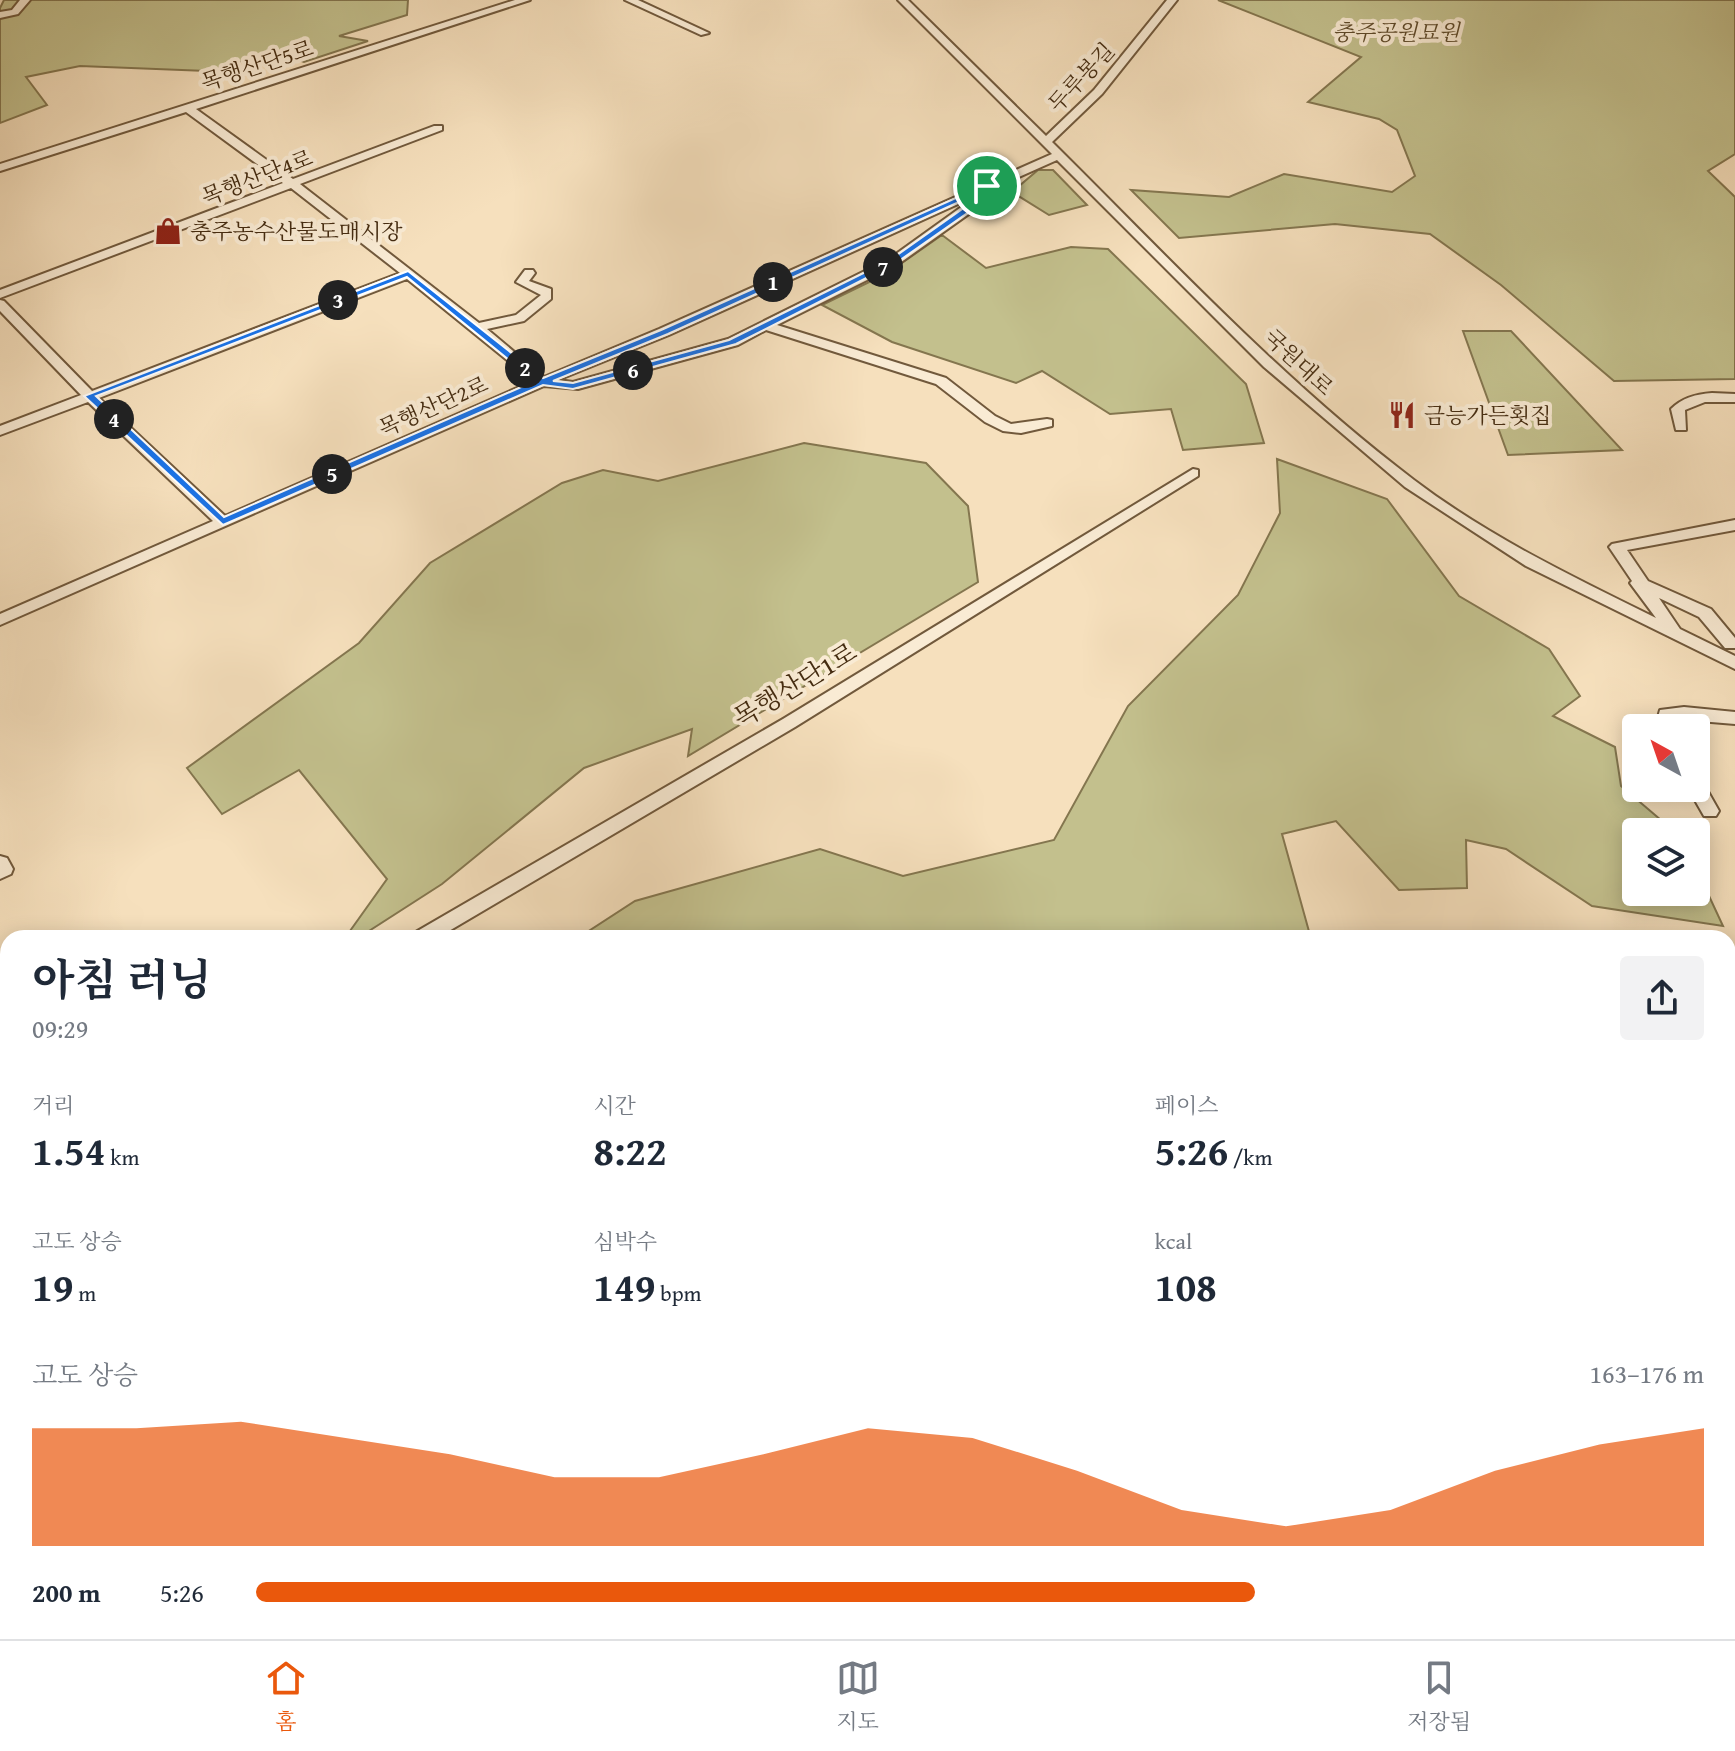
<!DOCTYPE html>
<html lang="ko">
<head>
<meta charset="utf-8">
<style>
	body { margin:0; font-family:"Gentium Book Plus","Noto Serif KR",serif; background:#f2f2f3; color:#1f2937; height:100vh; display:flex; flex-direction:column; font-size:30px; white-space:nowrap }
	* { box-sizing:border-box; margin:0 }
	p { font-size:26px; color:#747a83 }
	.icon { flex:none; width:44px; height:44px; fill:none; stroke:currentColor; stroke-width:2; stroke-linecap:round; stroke-linejoin:round }
	.map { position:relative; flex:1; overflow:hidden }
	.drawer { position:absolute; left:0px; top:930px; width:1736px; height:710px; display:flex; flex-direction:column; background:#fff; border-radius:24px 24px 0 0; box-shadow:0 4px 20px #0003 }
	.drawer>* { flex:none }
	.needle { width:52px; rotate:320deg }
	.fabs { position:absolute; left:1622px; top:714px; display:grid; gap:16px }
	.fabs a { display:grid; place-items:center; width:88px; height:88px; border-radius:8px; background:#fff; box-shadow:0 4px 20px #0003; font-size:40px }
	.pin { position:absolute; display:grid; place-items:center; width:68px; height:68px; color:#fff; margin:-34px; border:4px solid #fff; border-radius:50%; box-shadow:0 2px 8px #0007 }
	.km { position:absolute; width:40px; height:40px; margin:-20px; border-radius:50%; background:#222; color:#fff; font-size:22px; line-height:40px; text-align:center }
	.round { display:grid; place-items:center; flex:none; width:84px; height:84px; border-radius:8px; background:#f2f2f3 }
	.headline { display:flex; align-items:center; justify-content:space-between; height:136px; padding:0 32px }
	h1 { font-size:44px; font-weight:700; line-height:60px }
	.metrics { display:grid; grid-template-columns:repeat(3,1fr); gap:12px; height:136px; padding:8px 32px }
	.metrics div { display:grid; align-content:center }
	.metrics b { font-size:40px; font-weight:700 }
	.metrics small { font-size:22px; font-weight:400 }
	.metrics p { font-size:22px }
	.chart { height:224px; padding:16px 32px }
	.chart p { display:flex; justify-content:space-between }
	.chart svg { width:100%; height:144px; margin-top:8px; fill:#ea580c; opacity:.7 }
	ul { padding:0 32px; list-style:none; font-size:26px }
	li { display:grid; grid-template-columns:128px 96px 1fr; align-items:center; height:60px }
	li i { height:20px; border-radius:10px; background:#ea580c }
	.dock { display:flex; justify-content:space-around; align-items:center; height:112px; border-top:2px solid #e0e1e3; background:#fff; font-size:22px; color:#747a83 }
	.dock a { display:grid; justify-items:center; gap:4px }
	.dock .selected { color:#ea580c }
	.map>svg:first-child { display:block }
	.green { fill:#c3c08d; stroke:#84764f; stroke-width:2 }
	.lines { fill:none; stroke-linecap:round; stroke-linejoin:round }
	.minor-casing { stroke:#71593c; stroke-width:4 }
	.minor { fill:#f9ebd4; fill-rule:evenodd }
	.route { fill:#1a73e8; stroke:#fff; stroke-width:2; fill-rule:evenodd }
	.labels { text-anchor:middle; stroke-width:8; stroke-linejoin:round; paint-order:stroke }
	.far-park-label { font-size:22px; font-style:italic; fill:#5e4a2a; stroke:#f9ebd4 }
	.far-street-label { font-size:22px; fill:#452c11; stroke:#f9ebd4 }
	.far-poi-label { font-size:22px; fill:#452c11; stroke:#f9ebd4; text-anchor:start }
	.street-label { font-size:26px; fill:#452c11; stroke:#f9ebd4 }
</style>
</head>
<body>
<div class="map">
<svg width="1735" height="1639" viewBox="0 0 1735 1639">
	<rect width="100%" height="100%" fill="#f6e0bd"/>
	<filter id="stains"><feTurbulence type="fractalNoise" baseFrequency=".0025" numOctaves="4"/><feColorMatrix values="0 0 0 0 .2 0 0 0 0 .09 0 0 0 0 .02 0 0 0 .5 -.17"/></filter>
	<radialGradient id="worn" r=".72"><stop offset=".6" stop-color="#630" stop-opacity="0"/><stop offset="1" stop-color="#630" stop-opacity=".3"/></radialGradient>
	<g class="green">
		<path d="M4,0H408L407,15L339,36L368,41L304,62L276,52L207,71L80,66L26,77L47,105L0,123V8Z"/>
		<path d="M1218,0H1735V154L1708,171L1735,197V379L1614,381L1501,285L1430,234L1335,224L1179,238L1131,190L1229,197L1284,174L1392,192L1415,176L1397,130L1379,119L1308,102L1361,57Z"/>
		<path d="M1038,170H1053L1087,205L1049,215L1012,192Z"/>
		<path d="M942,235L986,268L1071,247L1108,249L1246,384L1264,443L1183,450L1171,409L1110,414L1042,371L1016,383L892,342L822,305L886,274Z"/>
		<path d="M1463,331H1511L1622,450L1508,455Z"/>
		<path d="M804,443L926,463L968,506L978,582L688,756L692,729L584,768L442,884L358,938H345L387,879L299,770L222,814L187,768L359,643L430,563L562,483L603,470L658,481Z"/>
		<path d="M1277,459L1387,499L1459,596L1549,649L1580,696L1553,716L1615,747L1621,786L1675,832H1636V892H1696V868L1723,926L1592,906L1506,849L1466,840L1467,888L1399,890L1336,821L1282,834L1310,935L1308,938H578L635,901L820,849L903,876L1054,840L1128,706L1238,595L1280,513Z"/>
		<path d="M1728,1082L1735,1083V1418L1728,1416Z"/>
	</g>
	<g class="lines">
		<g class="minor-casing">
			<g id="minor">
				<path d="M20,0H30L18,14L0,18V12L12,10Z"/>
				<path d="M515,0H530L196,109L293,179L434,126H442V130L300,184L479,323L516,315L541,295L516,282L525,270H533L535,273L529,281L551,289V299L524,321L487,329L544,377L659,329L1052,154L898,0H908L1046,136L1094,90L1167,0H1177L1102,94L1052,142C1169,258 1283,381 1414,480C1489,537 1573,577 1656,618L1630,583L1632,581L1609,547L1612,544L1735,520V530L1627,550L1648,581L1711,609L1735,638V648H1725L1699,617L1659,598L1680,629L1735,656V669L1526,566L1405,487L1264,367L1057,160L990,190L987,201L897,265L777,325L946,378L995,416L1011,424L1047,419L1052,420V426L1021,433L1003,431L985,422L936,384L766,330L738,345L578,389L544,386L0,625V614L213,521L88,402L0,435V426L81,395L0,311V300L4,301L92,391L400,273L291,188L0,298V290L283,183L186,112L0,171V164ZM978,195L889,259L728,339L573,382L558,380L669,335ZM407,279L533,381L225,516L99,398Z"/>
				<path d="M625,0H638L709,33L701,35Z"/>
				<path d="M1712,393L1735,394V402H1705L1685,410L1686,430H1676L1671,409C1682,398 1696,394 1712,393Z"/>
				<path d="M1193,469L1198,470V476L795,727L437,938H411L414,933L783,719Z"/>
				<path d="M1684,707L1735,712V724L1675,719L1673,728H1655L1660,710Z"/>
				<path d="M1696,780L1702,781L1719,811L1716,816H1704L1688,788H1696Z"/>
				<path d="M0,856L7,858L13,869L11,874L0,879Z"/>
				<path d="M1728,1018L1735,1020V1043L1728,1041Z"/>
				<path d="M8,1186V1208L0,1211V1189Z"/>
				<path d="M8,1430V1454L0,1455V1431Z"/>
				<path d="M1398,1632H1442L1439,1639H1395Z"/>
				<path d="M1491,1632H1531L1534,1639H1494Z"/>
			</g>
		</g>
		<use href="#minor" class="minor"/>
	</g>
	<path class="route" d="M987,184L991,186L986,200L896,263L736,344L573,389L543,385L223,525L84,396L408,271L543,378L661,330ZM981,192L979,197L890,260L729,340L573,383L553,381L668,334ZM407,277L535,381L224,517L96,396Z"/>
	<defs>
		<g id="shop-bare" transform="scale(2.16)"><path d="M-5-2.5h2.3a2.7 3.5 0 0 1 5.4 0H5L5.5 6h-11ZM-1.5-2.5h3a1.5 2.3 0 0 0-3 0Z" fill="#8f2418" stroke="#f9ebd4" stroke-width="2.5" paint-order="stroke"/></g>
		<g id="restaurant-bare" transform="scale(2.16)"><path d="M-5-6h1v4h1v-4h1v4h1v-4h1v5L-1.5 .5V6h-2V.5L-5-1ZM5-6V6H3V1.5H1.5Q1.5-4 5-6Z" fill="#8f2418" stroke="#f9ebd4" stroke-width="2.5" paint-order="stroke"/></g>
	</defs>
	<g fill-rule="evenodd">
		<use href="#shop-bare" x="168" y="231"/>
		<use href="#restaurant-bare" x="1402" y="415"/>
	</g>
	<g class="labels">
		<g class="far-park-label">
			<text x="1396" y="40">충주공원묘원</text>
		</g>
		<g class="far-street-label">
			<text transform="translate(257 65) rotate(-18)" y="8">목행산단5로</text>
			<text transform="translate(1081 77) rotate(-47)" y="8">두루봉길</text>
			<text transform="translate(257 177) rotate(-21)" y="8">목행산단4로</text>
			<text transform="translate(1299 362) rotate(43)" y="8">국원대로</text>
			<text transform="translate(433 406) rotate(-24)" y="8">목행산단2로</text>
		</g>
		<g class="far-poi-label">
			<text x="190" y="239">충주농수산물도매시장</text>
			<text x="1424" y="423">금능가든횟집</text>
		</g>
		<g class="street-label">
			<text transform="translate(795 685) rotate(-31)" y="9">목행산단1로</text>
		</g>
	</g>
	<rect width="100%" height="100%" filter="url(#stains)"/>
	<rect width="100%" height="100%" fill="url(#worn)"/>
</svg>
<div class="fabs">
<a><svg class="needle" viewBox="-14 -14 28 28"><path d="M0-13l5 13h-10z" fill="#e53935"/><path d="M0 13l5-13h-10z" fill="#747a83"/></svg></a>
<a><svg class="icon" aria-label="layers" viewBox="0 0 24 24"><path d="M12 4l9 5-9 5-9-5zM3 14l9 5 9-5"/></svg></a>
</div>
<div class="pin" style="left:987px;top:186px;background:#1e9e55"><svg class="icon" aria-label="arrive" viewBox="0 0 24 24"><path d="M6 21V4h12l-3 4 3 4H6"/></svg></div>
<b class="km" style="left:773px;top:282px">1</b>
<b class="km" style="left:525px;top:368px">2</b>
<b class="km" style="left:338px;top:300px">3</b>
<b class="km" style="left:114px;top:419px">4</b>
<b class="km" style="left:332px;top:474px">5</b>
<b class="km" style="left:633px;top:370px">6</b>
<b class="km" style="left:883px;top:267px">7</b>
<section class="drawer">
<div class="headline"><div><h1>아침 러닝</h1><p>09:29</p></div><a class="round"><svg class="icon" aria-label="share" viewBox="0 0 24 24"><path d="M12 15V3M7 8l5-5 5 5M5 13v7h14v-7"/></svg></a></div>
<div class="metrics">
<div><p>거리</p><b>1.54<small> km</small></b></div>
<div><p>시간</p><b>8:22</b></div>
<div><p>페이스</p><b>5:26<small> /km</small></b></div>
</div>
<div class="metrics">
<div><p>고도 상승</p><b>19<small> m</small></b></div>
<div><p>심박수</p><b>149<small> bpm</small></b></div>
<div><p>kcal</p><b>108</b></div>
</div>
<div class="chart"><p><span>고도 상승</span>163–176 m</p>
<svg viewBox="0 0 160 44" preserveAspectRatio="none"><path d="M0 44V8L10 8L20 6L30 11L40 16L50 23L60 23L70 16L80 8L90 11L100 21L110 33L120 38L130 33L140 21L150 13L160 8V44z"/></svg>
</div>
<ul>
<li><b>200 m</b>5:26<i style="width:69%"></i></li>
</ul>
</section>
</div>
<nav class="dock">
<a class="selected"><svg class="icon" aria-label="home" viewBox="0 0 24 24"><path d="M3 11l9-7 9 7M6 9v11h12V9"/></svg>홈</a>
<a><svg class="icon" aria-label="map" viewBox="0 0 24 24"><path d="M3 6l6-2 6 2 6-2v14l-6 2-6-2-6 2zM9 4v14M15 6v14"/></svg>지도</a>
<a><svg class="icon" aria-label="saved" viewBox="0 0 24 24"><path d="M7 4h10v16l-5-4-5 4z"/></svg>저장됨</a>
</nav>
</body>
</html>
